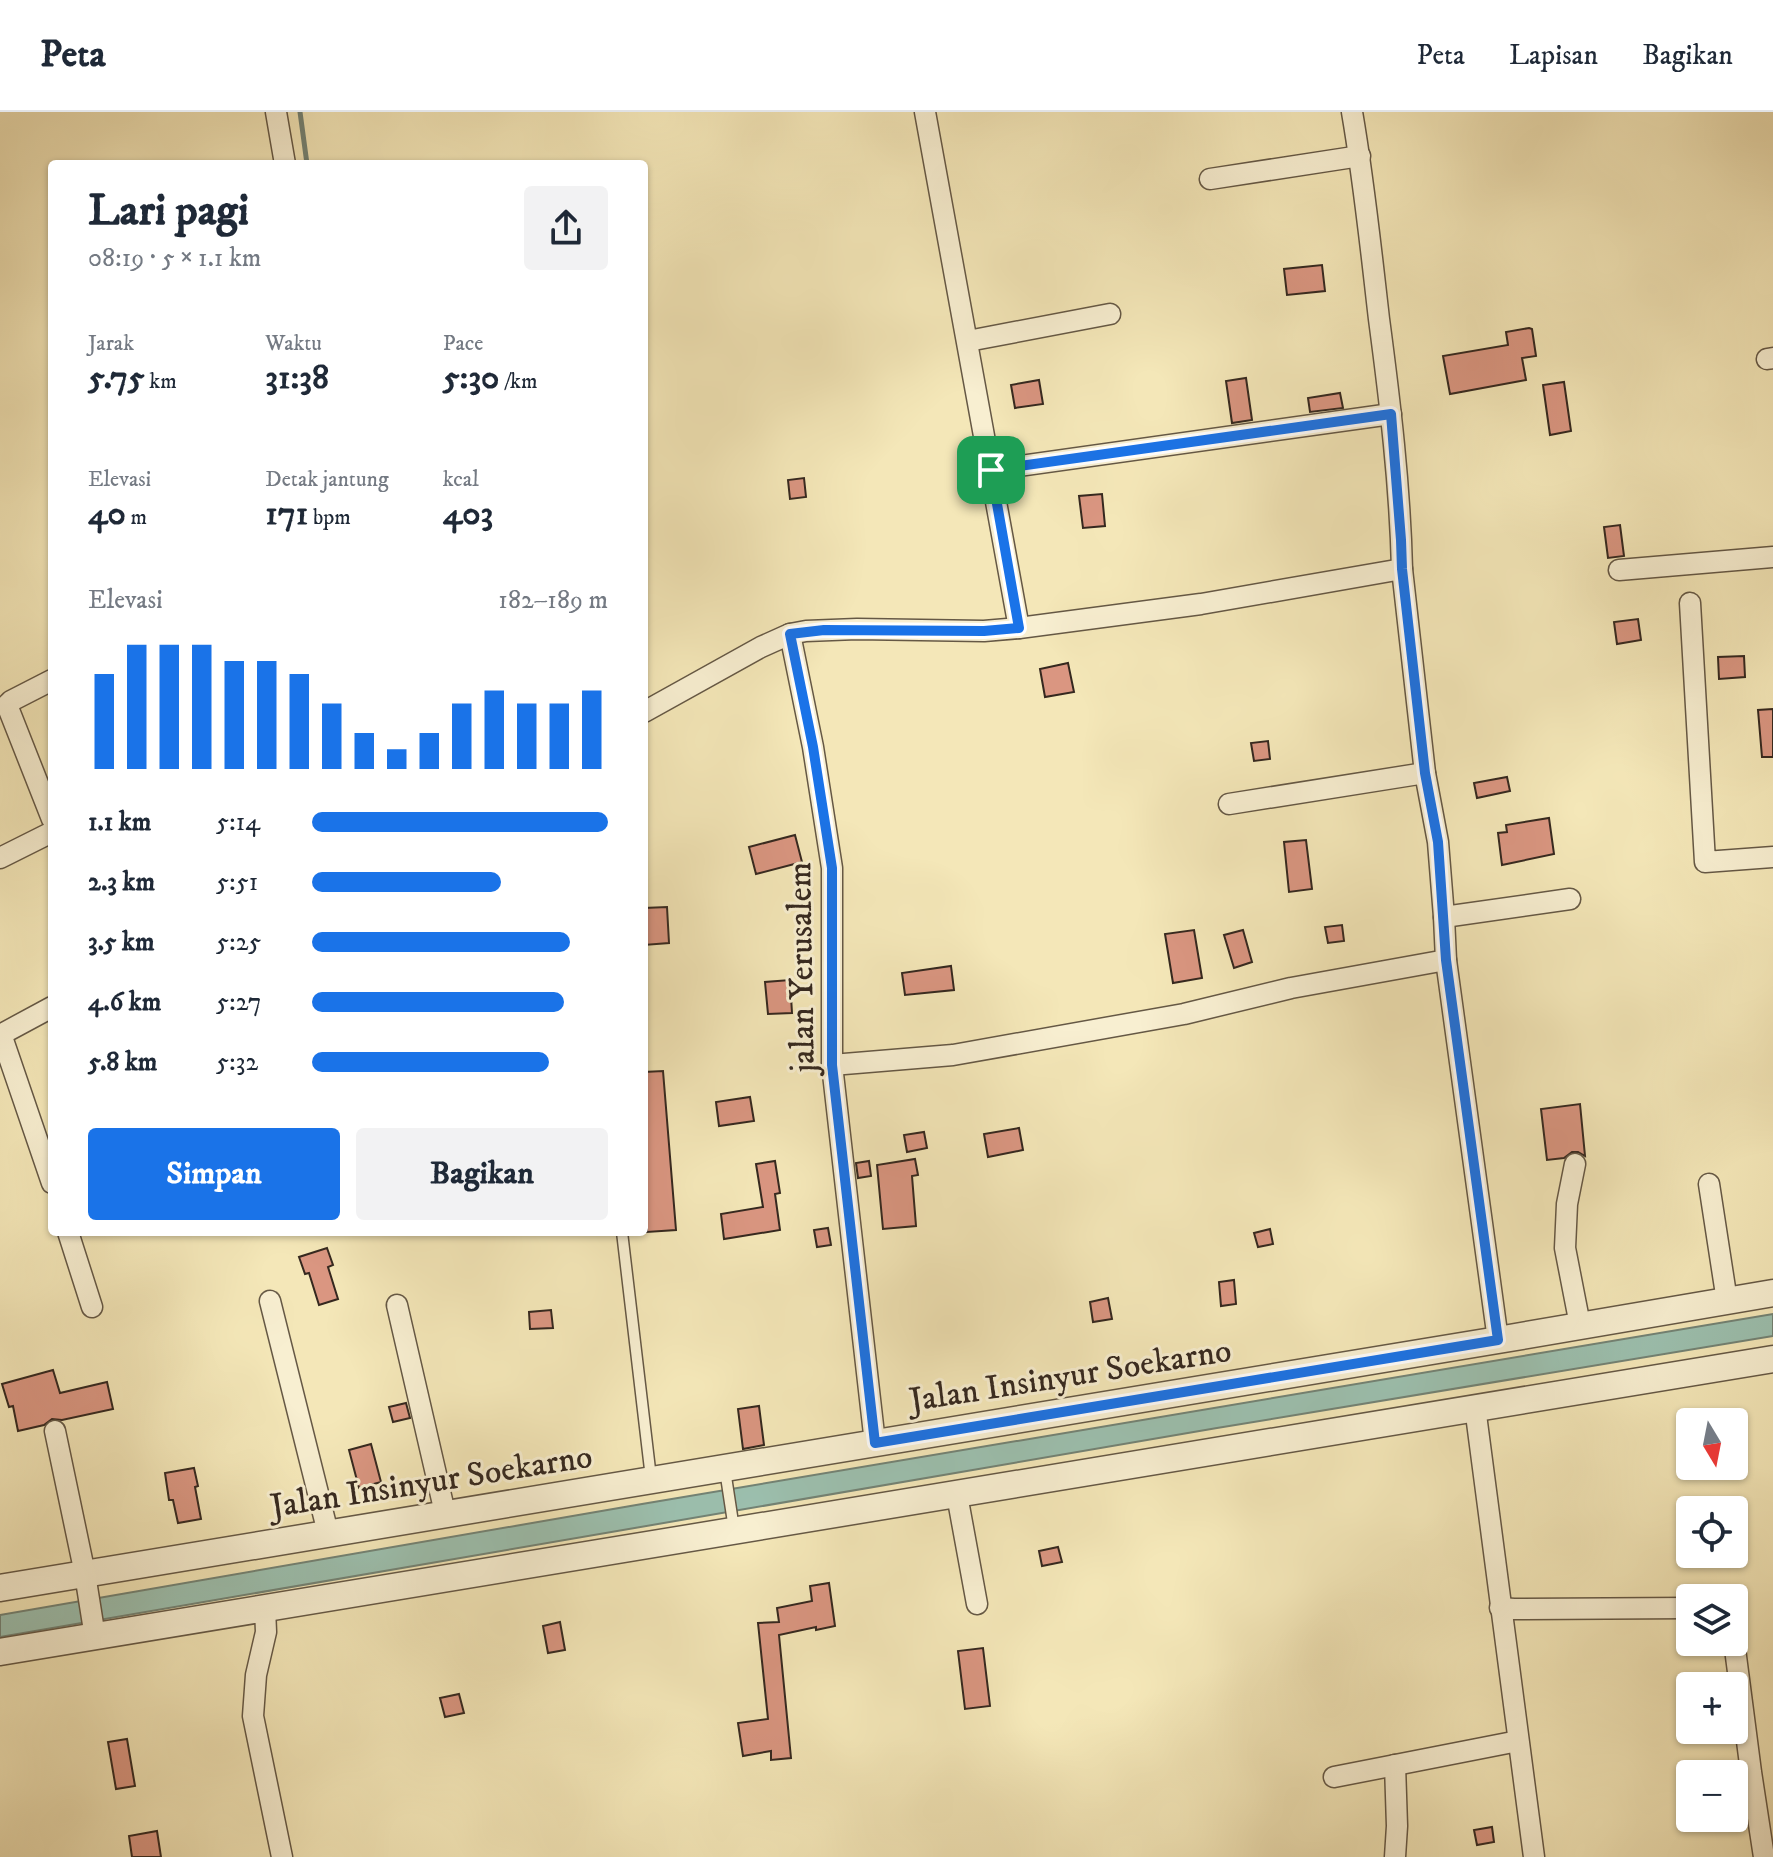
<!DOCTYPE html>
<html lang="id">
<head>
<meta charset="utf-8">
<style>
	body { margin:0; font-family:"IM FELL DW Pica",serif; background:#f2f2f3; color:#1f2937; height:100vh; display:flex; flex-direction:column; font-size:30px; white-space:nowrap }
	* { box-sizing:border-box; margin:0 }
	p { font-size:26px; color:#747a83 }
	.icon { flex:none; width:44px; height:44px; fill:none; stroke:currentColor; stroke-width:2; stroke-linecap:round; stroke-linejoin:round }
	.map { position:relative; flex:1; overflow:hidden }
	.drawer { position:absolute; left:48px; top:48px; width:600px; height:1076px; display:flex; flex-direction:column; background:#fff; border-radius:8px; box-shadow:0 2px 6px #0004 }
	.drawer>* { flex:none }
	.needle { width:52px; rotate:170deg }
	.buttons { position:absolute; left:1676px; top:1296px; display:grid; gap:16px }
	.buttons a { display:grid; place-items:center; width:72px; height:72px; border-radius:8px; background:#fff; box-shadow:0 2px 6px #0004; font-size:40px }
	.pin { position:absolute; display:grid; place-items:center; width:68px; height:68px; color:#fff; margin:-34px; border-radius:16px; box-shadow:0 4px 12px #0006 }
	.round { display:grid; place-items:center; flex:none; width:84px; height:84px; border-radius:8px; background:#f2f2f3 }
	.overview { display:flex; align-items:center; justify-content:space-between; height:136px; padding:0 40px }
	h1 { font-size:44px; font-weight:700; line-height:60px }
	.metrics { display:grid; grid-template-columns:repeat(3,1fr); gap:12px; height:136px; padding:8px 40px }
	.metrics div { display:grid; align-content:center }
	.metrics b { font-size:34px; font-weight:700 }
	.metrics small { font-size:22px; font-weight:400 }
	.metrics p { font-size:22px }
	.chart { height:224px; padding:16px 40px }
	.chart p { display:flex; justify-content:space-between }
	.chart svg { width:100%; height:144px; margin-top:8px; stroke:#1a73e8; stroke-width:6 }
	.action { display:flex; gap:16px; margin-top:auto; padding:16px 40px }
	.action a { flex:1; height:92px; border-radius:8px; background:#1a73e8; color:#fff; font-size:32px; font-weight:700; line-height:92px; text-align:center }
	.action a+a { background:#f2f2f3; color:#1f2937 }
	ul { padding:0 40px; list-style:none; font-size:26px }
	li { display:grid; grid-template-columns:128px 96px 1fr; align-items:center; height:60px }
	li i { height:20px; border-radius:10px; background:#1a73e8 }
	header { display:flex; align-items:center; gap:48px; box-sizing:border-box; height:112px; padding:0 40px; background:#fff; border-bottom:2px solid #e0e1e3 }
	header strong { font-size:38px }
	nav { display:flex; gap:44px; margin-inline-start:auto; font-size:28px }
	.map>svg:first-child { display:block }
	.water { fill:#9cc0af; stroke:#738375; stroke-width:2 }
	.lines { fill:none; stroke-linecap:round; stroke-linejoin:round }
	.stream { stroke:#738375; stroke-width:5 }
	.building { fill:#da9681; stroke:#35281f; stroke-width:2 }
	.service-casing { stroke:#655845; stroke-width:13 }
	.minor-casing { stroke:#655845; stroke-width:23 }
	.tertiary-casing { stroke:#655845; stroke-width:29 }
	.service { stroke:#f8efd1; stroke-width:10 }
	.minor { stroke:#f8efd1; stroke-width:20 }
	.tertiary { stroke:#f8efd1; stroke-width:26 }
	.route-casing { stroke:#fff; stroke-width:16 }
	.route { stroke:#1a73e8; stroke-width:10 }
	.labels { text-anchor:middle; stroke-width:6; stroke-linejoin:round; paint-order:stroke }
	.street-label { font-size:34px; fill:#35281f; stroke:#f8efd1 }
</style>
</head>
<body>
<header>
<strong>Peta</strong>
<nav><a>Peta</a><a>Lapisan</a><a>Bagikan</a></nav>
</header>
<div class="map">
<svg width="1773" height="1745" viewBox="0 0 1773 1745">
	<rect width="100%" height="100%" fill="#f4e7b8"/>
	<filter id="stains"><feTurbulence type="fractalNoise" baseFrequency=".0025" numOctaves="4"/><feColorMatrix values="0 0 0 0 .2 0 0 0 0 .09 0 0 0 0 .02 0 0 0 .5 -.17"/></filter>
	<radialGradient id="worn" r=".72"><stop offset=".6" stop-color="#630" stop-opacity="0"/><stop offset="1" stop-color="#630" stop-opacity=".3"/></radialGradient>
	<path class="water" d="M1773,1202V1224L1217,1316L0,1525V1503L642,1392Z"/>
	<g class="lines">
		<path class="stream" d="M300,0L307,52"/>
	</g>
	<g class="building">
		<path d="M1322,153L1325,179L1287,183L1284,157Z"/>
		<path d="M1529,216L1532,217L1536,244L1522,246L1526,268L1450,282L1443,244L1508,233L1506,220Z"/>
		<path d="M1246,266L1252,308L1232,311L1226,269Z"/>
		<path d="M1039,268L1043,292L1015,296L1011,273Z"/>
		<path d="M1564,270L1571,319L1550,323L1543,273Z"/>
		<path d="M1340,281L1343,296L1310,300L1308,286Z"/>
		<path d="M804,366L806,385L790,387L788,368Z"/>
		<path d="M1102,382L1105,414L1083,416L1079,384Z"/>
		<path d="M1620,413L1624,444L1608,446L1604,415Z"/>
		<path d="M1638,507L1641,528L1617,532L1614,510Z"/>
		<path d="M1744,544L1745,565L1719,567L1718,545Z"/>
		<path d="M1068,551L1074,580L1045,585L1040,557Z"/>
		<path d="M1773,597V645H1762L1758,598Z"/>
		<path d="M1268,629L1270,647L1254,649L1251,631Z"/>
		<path d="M1507,665L1510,679L1477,686L1474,671Z"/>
		<path d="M1549,706L1554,742L1502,753L1498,721L1507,720L1506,713Z"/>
		<path d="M795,723L802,750L756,762L749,735Z"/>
		<path d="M1306,728L1312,777L1289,780L1284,730Z"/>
		<path d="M667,795L669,831L644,833V796Z"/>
		<path d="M1342,813L1344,829L1328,831L1325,815Z"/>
		<path d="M1194,818L1202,866L1173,871L1165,822Z"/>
		<path d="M1243,818L1252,850L1234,856L1224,823Z"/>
		<path d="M951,854L954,878L905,883L902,861Z"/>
		<path d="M790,868L792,901L768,902L765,870Z"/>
		<path d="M663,959L676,1118L647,1120V1116H644V960Z"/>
		<path d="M750,985L754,1009L719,1014L716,990Z"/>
		<path d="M1580,992L1585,1044L1578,1040H1572L1564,1046L1547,1048L1541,997Z"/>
		<path d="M1019,1016L1023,1038L988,1045L984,1022Z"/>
		<path d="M924,1020L927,1036L907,1040L904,1023Z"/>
		<path d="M915,1047L918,1063L912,1064L916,1114L883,1117L877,1053Z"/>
		<path d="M775,1049L780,1081L775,1082L780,1118L724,1127L721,1102L763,1095L756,1052Z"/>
		<path d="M869,1049L871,1064L858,1066L856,1051Z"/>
		<path d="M828,1116L831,1133L817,1135L814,1118Z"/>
		<path d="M1270,1117L1273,1132L1258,1135L1254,1121Z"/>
		<path d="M327,1136L333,1153L328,1155L338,1187L319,1193L309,1161L305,1162L299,1145Z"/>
		<path d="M1234,1168L1236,1192L1221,1194L1219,1170Z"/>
		<path d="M1108,1186L1112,1207L1093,1210L1090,1190Z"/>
		<path d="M551,1198L553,1216L530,1217L529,1200Z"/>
		<path d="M53,1258L60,1281L107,1270L113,1297L62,1308L52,1307L44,1313L18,1319L13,1294L9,1295L2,1272Z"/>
		<path d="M406,1291L410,1306L393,1310L389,1295Z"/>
		<path d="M759,1294L764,1333L743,1337L738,1297Z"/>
		<path d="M371,1332L381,1370L359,1376L349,1338Z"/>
		<path d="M194,1356L198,1374L195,1375L201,1407L178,1411L173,1388H169L165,1361Z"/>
		<path d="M1058,1435L1062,1450L1042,1454L1039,1439Z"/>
		<path d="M829,1471L835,1514L816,1518V1515L779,1523L791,1646L771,1648V1639L743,1644L738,1611L768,1607L758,1511L779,1510L777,1496L812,1489L810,1474Z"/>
		<path d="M560,1510L565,1538L548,1541L543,1514Z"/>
		<path d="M983,1536L990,1594L965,1597L958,1539Z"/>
		<path d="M459,1582L464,1601L445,1605L440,1586Z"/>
		<path d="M127,1627L135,1674L116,1677L108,1630Z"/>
		<path d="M1492,1715L1494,1730L1477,1733L1474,1718Z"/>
		<path d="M157,1719L161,1745H132L129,1724Z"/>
	</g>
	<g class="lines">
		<g class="service-casing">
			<g id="service">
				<path d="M622,1120L651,1366"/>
				<path d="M725,1358L734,1417"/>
			</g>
		</g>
		<g class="minor-casing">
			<g id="minor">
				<path d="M276,0L285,52"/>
				<path d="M925,0L1019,516"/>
				<path d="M1352,0C1364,69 1371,138 1379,207C1390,290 1400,373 1402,457L1425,661L1438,730L1444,805L1446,848L1498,1228"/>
				<path d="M1210,67L1360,44"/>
				<path d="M968,229L1110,202"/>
				<path d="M1767,247L1773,246"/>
				<path d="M991,358L1391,302"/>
				<path d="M1619,458L1773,445"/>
				<path d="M1690,491L1705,750L1773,745"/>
				<path d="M790,522L813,635L832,756V953L875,1331"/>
				<path d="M52,568L11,589L7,593L52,707"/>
				<path d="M644,600L761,535L790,522L806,519L857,517L984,519L1019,516L1201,492L1402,457"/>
				<path d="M1229,692L1425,661"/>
				<path d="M0,746L52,720"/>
				<path d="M1444,805L1570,787"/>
				<path d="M1,922L52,1071"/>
				<path d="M0,923L52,895"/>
				<path d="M832,953L953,943L1184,902L1291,876L1446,848"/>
				<path d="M1575,1052L1567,1092L1565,1136L1580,1213"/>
				<path d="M1709,1072L1727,1189"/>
				<path d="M68,1120L92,1195"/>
				<path d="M270,1189L328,1421"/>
				<path d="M397,1193L445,1401"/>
				<path d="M1475,1295L1534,1745"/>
				<path d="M55,1319L85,1462L95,1525"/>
				<path d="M957,1383L977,1492"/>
				<path d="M265,1496L266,1520L256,1563L253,1604L282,1745"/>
				<path d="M1500,1496L1514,1497L1690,1496"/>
				<path d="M1734,1529L1751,1660L1764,1745"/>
				<path d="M1334,1665L1518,1629"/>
				<path d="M1395,1745L1397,1714L1395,1653"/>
			</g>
		</g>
		<g class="tertiary-casing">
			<g id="tertiary">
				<path d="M0,1476L1498,1228L1773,1181"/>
				<path d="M0,1540L1773,1247"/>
			</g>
		</g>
		<use href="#service" class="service"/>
		<use href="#minor" class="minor"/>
		<use href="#tertiary" class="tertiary"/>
	</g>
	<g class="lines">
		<g class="route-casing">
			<path id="route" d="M1391,302L1401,428L1402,457L1425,661L1438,730L1446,848L1498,1228L875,1331L832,953V756L813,635L790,522L824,518L984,519L1019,516L991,358Z"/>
		</g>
		<use href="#route" class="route"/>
	</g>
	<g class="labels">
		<g class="street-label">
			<text transform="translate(800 855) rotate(-91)" y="12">jalan Yerusalem</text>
			<text transform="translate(1070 1262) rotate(-9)" y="12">Jalan Insinyur Soekarno</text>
			<text transform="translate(431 1368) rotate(-9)" y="12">Jalan Insinyur Soekarno</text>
		</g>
	</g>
	<rect width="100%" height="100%" filter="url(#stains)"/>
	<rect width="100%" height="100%" fill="url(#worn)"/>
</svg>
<div class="buttons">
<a><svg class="needle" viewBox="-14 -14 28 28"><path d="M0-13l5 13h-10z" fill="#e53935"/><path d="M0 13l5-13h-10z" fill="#747a83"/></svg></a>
<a><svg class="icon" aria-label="locate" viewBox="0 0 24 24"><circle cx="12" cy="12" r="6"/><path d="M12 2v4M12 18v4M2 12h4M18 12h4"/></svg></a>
<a><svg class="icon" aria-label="layers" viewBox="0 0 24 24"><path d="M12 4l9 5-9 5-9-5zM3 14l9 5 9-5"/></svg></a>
<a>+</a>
<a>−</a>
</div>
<div class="pin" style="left:991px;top:358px;background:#1e9e55"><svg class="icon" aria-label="arrive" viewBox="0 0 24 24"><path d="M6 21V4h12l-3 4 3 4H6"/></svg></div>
<section class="drawer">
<div class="overview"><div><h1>Lari pagi</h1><p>08:19 · 5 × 1.1 km</p></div><a class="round"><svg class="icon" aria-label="share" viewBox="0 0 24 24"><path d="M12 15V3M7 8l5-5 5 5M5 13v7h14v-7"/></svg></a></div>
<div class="metrics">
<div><p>Jarak</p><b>5.75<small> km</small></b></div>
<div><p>Waktu</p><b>31:38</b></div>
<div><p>Pace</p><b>5:30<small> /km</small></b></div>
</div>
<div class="metrics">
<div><p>Elevasi</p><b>40<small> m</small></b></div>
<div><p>Detak jantung</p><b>171<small> bpm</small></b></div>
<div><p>kcal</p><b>403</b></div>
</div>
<div class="chart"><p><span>Elevasi</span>182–189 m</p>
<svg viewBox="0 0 160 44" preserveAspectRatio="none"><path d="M5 44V15M15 44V6M25 44V6M35 44V6M45 44V11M55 44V11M65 44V15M75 44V24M85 44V33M95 44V38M105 44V33M115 44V24M125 44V20M135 44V24M145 44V24M155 44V20"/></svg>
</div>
<ul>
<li><b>1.1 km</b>5:14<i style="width:100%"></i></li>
<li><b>2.3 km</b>5:51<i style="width:64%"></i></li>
<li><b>3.5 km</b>5:25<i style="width:87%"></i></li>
<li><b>4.6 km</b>5:27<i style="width:85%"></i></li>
<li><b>5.8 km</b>5:32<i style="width:80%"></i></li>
</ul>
<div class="action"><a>Simpan</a><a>Bagikan</a></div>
</section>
</div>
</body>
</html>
